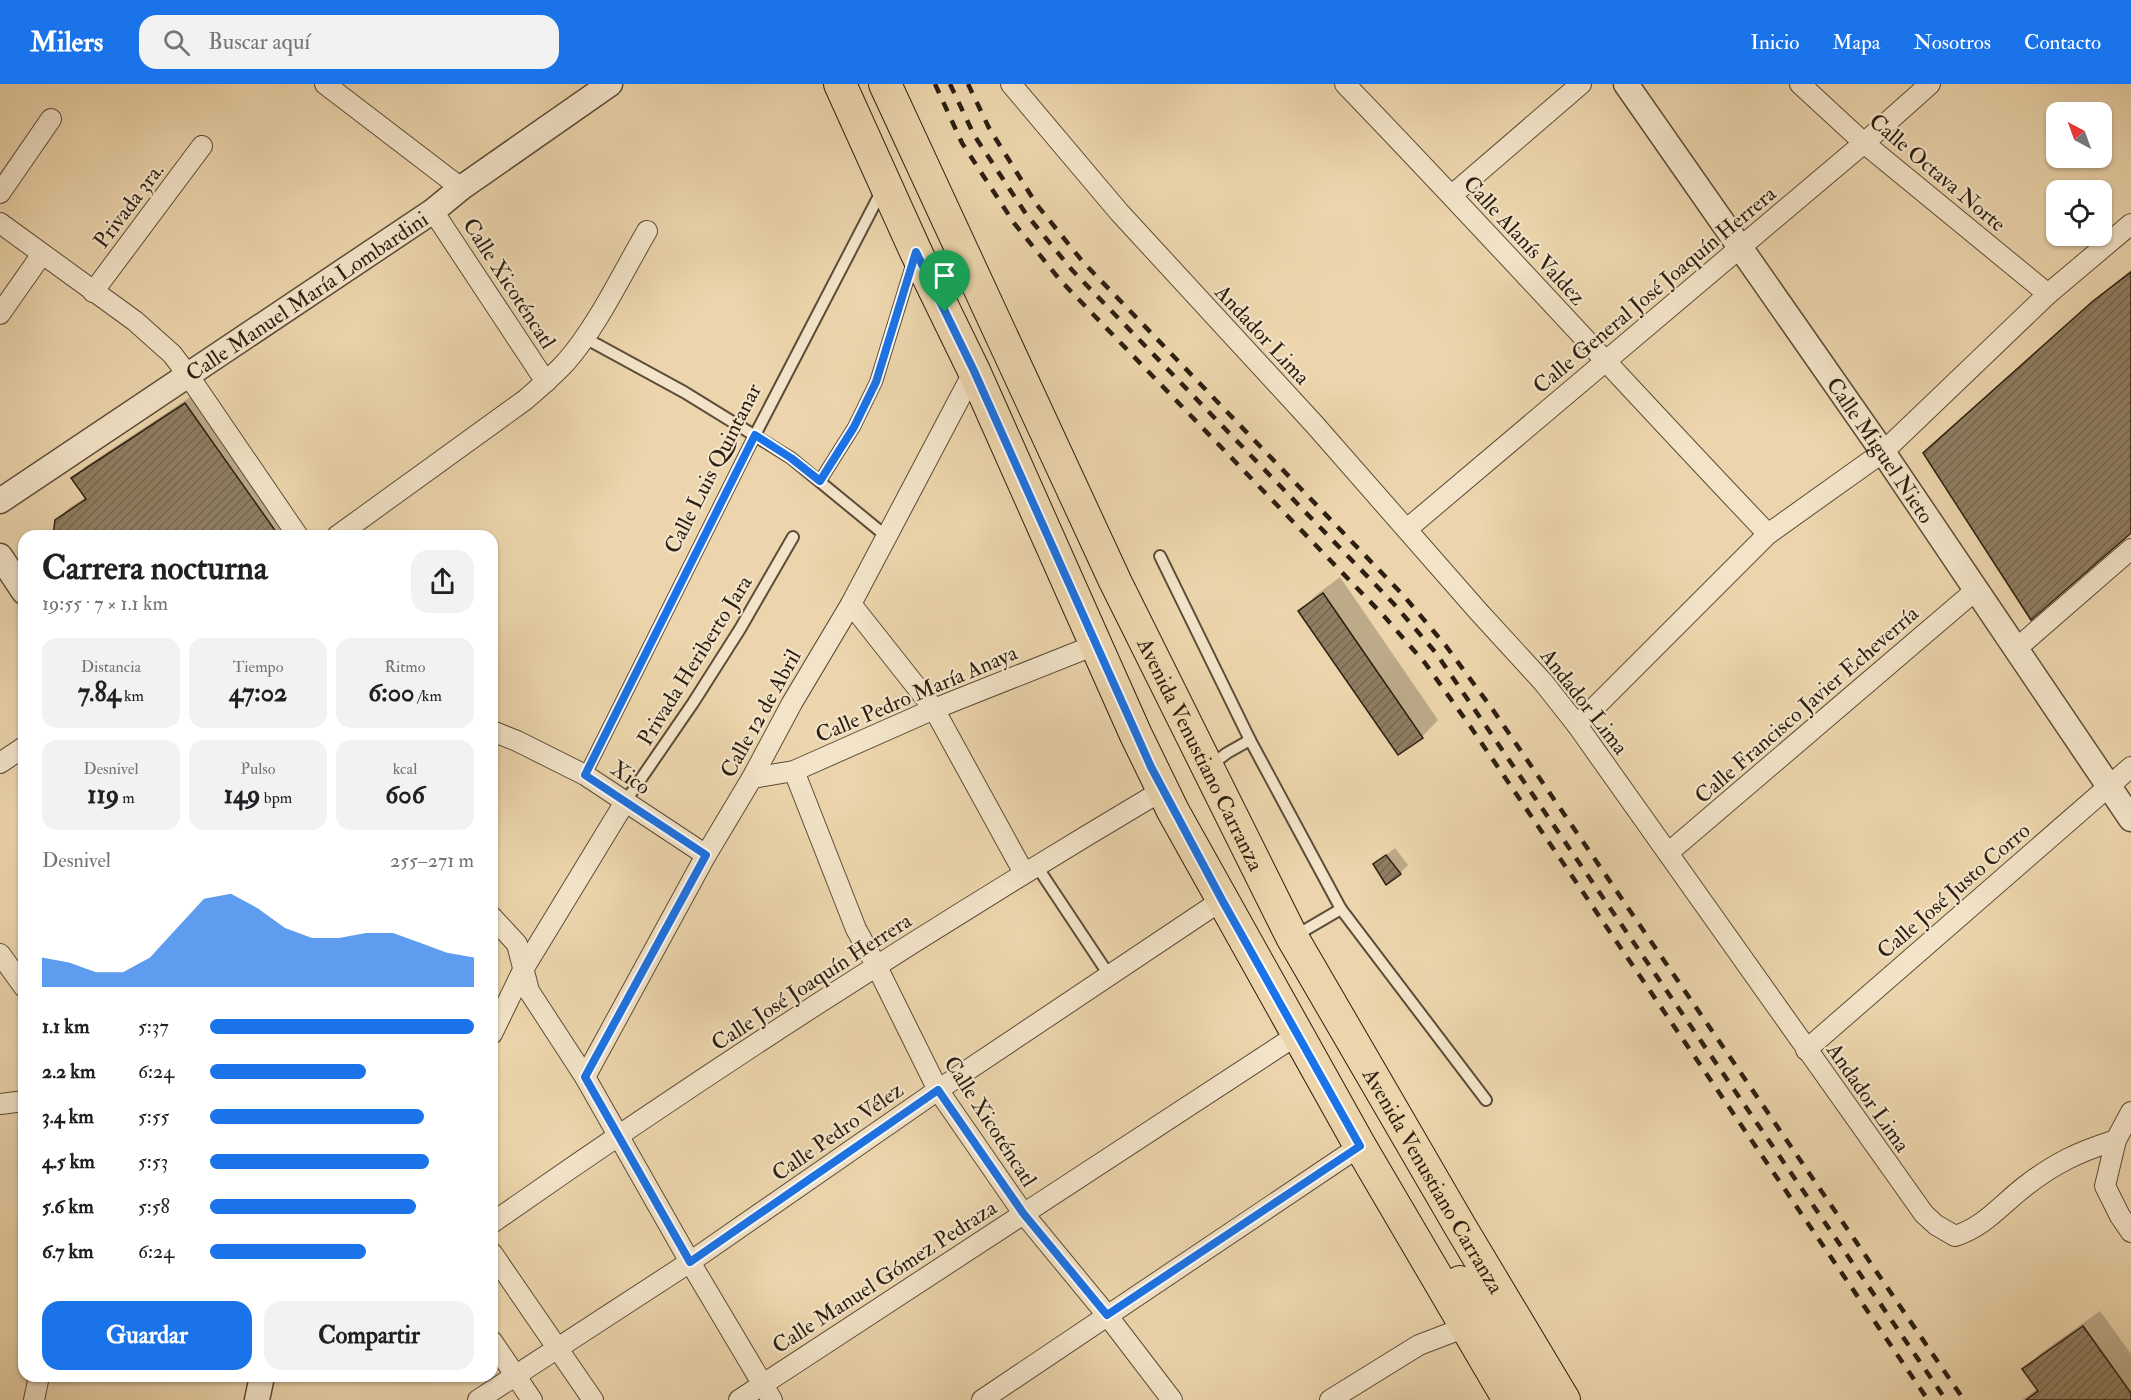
<!DOCTYPE html>
<html lang="es">
<head>
<meta charset="utf-8">
<style>
	body { margin:0; font-family:"IM FELL Double Pica",serif; background:#f2f2f2; color:#202124; height:100vh; display:flex; flex-direction:column; font-size:22px; white-space:nowrap }
	* { box-sizing:border-box; margin:0 }
	p { font-size:20px; color:#757577 }
	.icon { flex:none; width:33px; height:33px; fill:none; stroke:currentColor; stroke-width:2; stroke-linecap:round; stroke-linejoin:round }
	.map { position:relative; flex:1; overflow:hidden }
	.side { position:absolute; left:18px; top:446px; width:480px; height:852px; display:flex; flex-direction:column; background:#fff; border-radius:18px; box-shadow:0 2px 4px #0004 }
	.side>* { flex:none }
	.needle { width:39px; rotate:319deg }
	.buttons { position:absolute; left:2046px; top:18px; display:grid; gap:12px }
	.buttons a { display:grid; place-items:center; width:66px; height:66px; border-radius:12px; background:#fff; box-shadow:0 2px 4px #0004; font-size:30px }
	.pin { position:absolute; display:grid; place-items:center; width:51px; height:51px; color:#fff; margin:-62px -26px; border-radius:50% 50% 50% 0; rotate:-45deg; box-shadow:0 0 6px #0007 }
	.pin .icon { rotate:45deg }
	.round { display:grid; place-items:center; flex:none; width:63px; height:63px; border-radius:18px; background:#f2f2f2 }
	.head { display:flex; align-items:center; justify-content:space-between; height:102px; padding:0 24px }
	h1 { font-size:33px; font-weight:800; line-height:45px }
	.metrics { display:grid; grid-template-columns:repeat(3,1fr); gap:9px; height:102px; padding:6px 24px }
	.metrics div { display:grid; align-content:center; border-radius:15px; background:#f2f2f2; text-align:center }
	.metrics b { font-size:26px; font-weight:800 }
	.metrics small { font-size:16px; font-weight:400 }
	.metrics p { font-size:16px }
	.chart { height:168px; padding:12px 24px }
	.chart p { display:flex; justify-content:space-between }
	.chart svg { width:100%; height:108px; margin-top:6px; fill:#1a73e8; opacity:.7 }
	.cta { display:flex; gap:12px; margin-top:auto; padding:12px 24px }
	.cta a { flex:1; height:69px; border-radius:18px; background:#1a73e8; color:#fff; font-size:24px; font-weight:800; line-height:69px; text-align:center }
	.cta a+a { background:#f2f2f2; color:#202124 }
	ul { padding:0 24px; list-style:none; font-size:20px }
	li { display:grid; grid-template-columns:96px 72px 1fr; align-items:center; height:45px }
	li i { height:15px; border-radius:8px; background:#1a73e8 }
	header { display:flex; align-items:center; gap:36px; box-sizing:border-box; height:84px; padding:0 30px; background:#1a73e8; color:#fff }
	header strong { font-size:28px }
	nav { display:flex; gap:33px; margin-inline-start:auto; font-size:21px }
	.search { width:420px; height:54px; background:#f2f2f2; display:flex; align-items:center; gap:15px; box-sizing:border-box; padding:0 21px; border-radius:18px; color:#757577; font-size:22px }
	.map>svg:first-child { display:block }
	.shadow { fill:#0003 }
	.building { fill:url(#building-hatch); stroke:#2c1f11; stroke-width:1.5 }
	.lines { fill:none; stroke-linecap:round; stroke-linejoin:round }
	.service-casing { stroke:#5c4c38; stroke-width:14 }
	.minor-casing { stroke:#5c4c38; stroke-width:22 }
	.tertiary-casing { stroke:#5c4c38; stroke-width:27 }
	.primary-casing { stroke:#2c1f11; stroke-width:34 }
	.service { stroke:#f3e4c9; stroke-width:10 }
	.minor { stroke:#f3e4c9; stroke-width:20 }
	.tertiary { stroke:#f3e4c9; stroke-width:24 }
	.primary { stroke:#ecd5ac; stroke-width:32 }
	.rail { stroke:#2c1f11; stroke-width:4.5; stroke-dasharray:10 10; stroke-linecap:butt }
	.route-casing { stroke:#fff; stroke-width:12 }
	.route { stroke:#1a73e8; stroke-width:8 }
	.labels { text-anchor:middle; stroke-width:4.5; stroke-linejoin:round; paint-order:stroke }
	.street-label { font-size:22px; fill:#2c1f11; stroke:#f3e4c9 }
</style>
</head>
<body>
<header>
<strong>Milers</strong>
<div class="search"><svg class="icon" aria-label="search" viewBox="0 0 24 24"><circle cx="10" cy="10" r="6"/><path d="M15 15l6 6"/></svg>Buscar aquí</div>
<nav><a>Inicio</a><a>Mapa</a><a>Nosotros</a><a>Contacto</a></nav>
</header>
<div class="map">
<svg width="2131" height="1316" viewBox="0 0 2131 1316">
	<defs>
		<pattern id="building-hatch" width="6" height="6" patternUnits="userSpaceOnUse" patternTransform="scale(1.5)"><rect width="6" height="6" fill="#907e62"/><path d="M-1 1l2-2M0 6l6-6M5 7l2-2" fill="none" stroke="#76674f"/></pattern>
	</defs>
	<rect width="100%" height="100%" fill="#ecd5ac"/>
	<filter id="stains"><feTurbulence type="fractalNoise" baseFrequency=".00333" numOctaves="4"/><feColorMatrix values="0 0 0 0 .2 0 0 0 0 .09 0 0 0 0 .02 0 0 0 .5 -.17"/></filter>
	<radialGradient id="worn" r=".72"><stop offset=".6" stop-color="#630" stop-opacity="0"/><stop offset="1" stop-color="#630" stop-opacity=".3"/></radialGradient>
	<g class="shadow">
		<path d="M2131,186V446L1939,355L2109,204Z"/>
		<path d="M198,308L296,452H54L56,437L69,424L86,413L73,394L86,382Z"/>
		<path d="M1340,493L1438,636L1422,653L1300,527L1316,511Z"/>
		<path d="M1395,764L1408,781L1400,789L1375,780Z"/>
		<path d="M2100,1227L2131,1270V1316H2022L2038,1304L2024,1285L2041,1269Z"/>
	</g>
	<g class="building">
		<path d="M2131,188V449L2031,536L1923,369L2093,217Z"/>
		<path d="M185,319L279,452H53L55,436L86,415L71,394Z"/>
		<path d="M1323,509L1423,654L1398,671L1298,527Z"/>
		<path d="M1386,771L1401,790L1386,801L1373,780Z"/>
		<path d="M2083,1242L2131,1309V1316H2026L2038,1307L2022,1285Z"/>
	</g>
	<g class="lines">
		<g class="service-casing">
			<g id="service">
				<path d="M585,254L684,308L791,374L886,452"/>
				<path d="M820,397L854,343L876,298L913,178"/>
				<path d="M1160,472L1250,656"/>
				<path d="M1210,682L1227,669L1250,656L1341,825L1295,852"/>
				<path d="M585,691L755,351L882,106"/>
				<path d="M625,718L693,619L740,545L793,453"/>
				<path d="M1036,781L1109,891"/>
				<path d="M1341,825L1486,1016"/>
			</g>
		</g>
		<g class="minor-casing">
			<g id="minor">
				<path d="M325,0L461,104"/>
				<path d="M1011,0L1119,128L1315,341L1478,527L1543,598L1577,641L1924,1130L1936,1141L1955,1152C1984,1143 2001,1121 2024,1103C2055,1079 2078,1068 2116,1056"/>
				<path d="M1345,0C1488,148 1626,301 1768,450"/>
				<path d="M1800,0L1864,59L2048,210"/>
				<path d="M0,109L51,35"/>
				<path d="M1452,111L1581,0"/>
				<path d="M433,127L546,298"/>
				<path d="M0,139L135,237L172,270L188,291L298,452"/>
				<path d="M93,208L202,62"/>
				<path d="M0,230L42,170"/>
				<path d="M1407,445L1864,59L1930,0"/>
				<path d="M337,452L525,316C539,304 553,292 566,278C597,243 623,188 647,147"/>
				<path d="M851,520L934,625L1024,789"/>
				<path d="M2016,565L2131,465"/>
				<path d="M1577,641L1768,450L1883,368L2048,210L2131,140"/>
				<path d="M492,647L517,657L585,691L706,771"/>
				<path d="M0,679L24,663"/>
				<path d="M794,687L856,845L876,881L938,1006L1023,1129L1107,1231L1172,1316"/>
				<path d="M752,694L794,687L934,625L1095,561"/>
				<path d="M1668,769L1976,506"/>
				<path d="M492,833L517,860L529,907L585,993L690,1178L772,1316"/>
				<path d="M0,870L24,903"/>
				<path d="M492,950L524,884L625,718"/>
				<path d="M1806,966L2131,683"/>
				<path d="M585,993L706,771L752,694L792,619L851,520L974,287"/>
				<path d="M0,1020L24,1017"/>
				<path d="M2131,1028L2116,1056L2105,1102L2120,1132L2131,1148"/>
				<path d="M492,1139C710,986 934,842 1163,706"/>
				<path d="M492,1169L593,1316"/>
				<path d="M492,1257L532,1316"/>
				<path d="M34,1316L39,1292"/>
				<path d="M478,1316L690,1178L938,1006L1222,816"/>
				<path d="M739,1316L1297,951"/>
				<path d="M982,1316L1360,1062"/>
				<path d="M1330,1316L1419,1261L1466,1243"/>
			</g>
		</g>
		<g class="tertiary-casing">
			<g id="tertiary">
				<path id="s1" d="M1626,0L1883,368L2131,735"/>
				<path id="s2" d="M0,417L433,127L461,104L610,0"/>
				<path d="M0,472L24,508"/>
				<path d="M257,1316L262,1292"/>
			</g>
		</g>
		<g class="primary-casing">
			<g id="primary">
				<path d="M840,0L916,168L974,287L1136,651L1173,727L1360,1062L1509,1316"/>
				<path id="s3" d="M885,0L1115,497L1292,853L1461,1144L1564,1316"/>
				<path d="M1460,1198L1484,1230L1526,1300C1538,1311 1546,1314 1562,1313"/>
			</g>
		</g>
		<use href="#service" class="service"/>
		<use href="#minor" class="minor"/>
		<use href="#tertiary" class="tertiary"/>
		<use href="#primary" class="primary"/>
		<g class="rail">
			<path d="M935,0L962,59L1014,139L1060,196L1383,531L1425,579L1470,642L1928,1316"/>
			<path d="M950,0L974,51L1026,130L1072,186L1394,520L1436,569L1946,1316"/>
			<path d="M968,0L989,44L1037,121L1083,178L1404,512L1446,562L1493,626L1964,1316"/>
		</g>
	</g>
	<g class="lines">
		<g class="route-casing">
			<path id="route" d="M916,168L974,287L1151,683L1222,816L1360,1062L1107,1231L1023,1129L938,1006L690,1178L585,993L706,771L585,691L755,351L791,374L820,397L854,343L876,298Z"/>
		</g>
		<use href="#route" class="route"/>
	</g>
	<g class="labels">
		<g class="street-label">
			<text transform="translate(1938 88) rotate(40)" y="8">Calle Octava Norte</text>
			<text transform="translate(128 121) rotate(-53)" y="8">Privada 3ra.</text>
			<text transform="translate(1525 156) rotate(47)" y="8">Calle Alanís Valdez</text>
			<text transform="translate(510 199) rotate(57)" y="8">Calle Xicoténcatl</text>
			<text transform="translate(1654 205) rotate(-40)" y="8">Calle General José Joaquín Herrera</text>
			<text dy="8" stroke="none"><textPath href="#s2" startOffset="369">Calle Manuel María Lombardini</textPath></text>
			<text transform="translate(1263 250) rotate(47)" y="8">Andador Lima</text>
			<text dy="8" stroke="none"><textPath href="#s1" startOffset="446">Calle Miguel Nieto</textPath></text>
			<text transform="translate(712 384) rotate(-63)" y="8">Calle Luis Quintanar</text>
			<text transform="translate(694 576) rotate(-58)" y="8">Privada Heriberto Jara</text>
			<text transform="translate(916 609) rotate(-23)" y="8">Calle Pedro María Anaya</text>
			<text transform="translate(1585 617) rotate(52)" y="8">Andador Lima</text>
			<text transform="translate(1806 620) rotate(-41)" y="8">Calle Francisco Javier Echeverría</text>
			<text transform="translate(760 629) rotate(-61)" y="8">Calle 12 de Abril</text>
			<text dy="8" stroke="none"><textPath href="#s3" startOffset="741">Avenida Venustiano Carranza</textPath></text>
			<text transform="translate(631 693) rotate(34)" y="8">Xico</text>
			<text transform="translate(1953 806) rotate(-41)" y="8">Calle José Justo Corro</text>
			<text transform="translate(811 897) rotate(-33)" y="8">Calle José Joaquín Herrera</text>
			<text transform="translate(1869 1013) rotate(55)" y="8">Andador Lima</text>
			<text transform="translate(991 1037) rotate(57)" y="8">Calle Xicoténcatl</text>
			<text transform="translate(837 1047) rotate(-35)" y="8">Calle Pedro Vélez</text>
			<text dy="8" stroke="none"><textPath href="#s3" startOffset="1227">Avenida Venustiano Carranza</textPath></text>
			<text transform="translate(884 1192) rotate(-33)" y="8">Calle Manuel Gómez Pedraza</text>
		</g>
	</g>
	<rect width="100%" height="100%" filter="url(#stains)"/>
	<rect width="100%" height="100%" fill="url(#worn)"/>
</svg>
<div class="buttons">
<a><svg class="needle" viewBox="-14 -14 28 28"><path d="M0-13l5 13h-10z" fill="#e53935"/><path d="M0 13l5-13h-10z" fill="#757577"/></svg></a>
<a><svg class="icon" aria-label="locate" viewBox="0 0 24 24"><circle cx="12" cy="12" r="6"/><path d="M12 2v4M12 18v4M2 12h4M18 12h4"/></svg></a>
</div>
<div class="pin" style="left:945px;top:228px;background:#1e9e55"><svg class="icon" aria-label="arrive" viewBox="0 0 24 24"><path d="M6 21V4h12l-3 4 3 4H6"/></svg></div>
<section class="side">
<div class="head"><div><h1>Carrera nocturna</h1><p>19:55 · 7 × 1.1 km</p></div><a class="round"><svg class="icon" aria-label="share" viewBox="0 0 24 24"><path d="M12 15V3M7 8l5-5 5 5M5 13v7h14v-7"/></svg></a></div>
<div class="metrics">
<div><p>Distancia</p><b>7.84<small> km</small></b></div>
<div><p>Tiempo</p><b>47:02</b></div>
<div><p>Ritmo</p><b>6:00<small> /km</small></b></div>
</div>
<div class="metrics">
<div><p>Desnivel</p><b>119<small> m</small></b></div>
<div><p>Pulso</p><b>149<small> bpm</small></b></div>
<div><p>kcal</p><b>606</b></div>
</div>
<div class="chart"><p><span>Desnivel</span>255–271 m</p>
<svg viewBox="0 0 160 44" preserveAspectRatio="none"><path d="M0 44V32L10 34L20 38L30 38L40 32L50 20L60 8L70 6L80 12L90 20L100 24L110 24L120 22L130 22L140 26L150 30L160 32V44z"/></svg>
</div>
<ul>
<li><b>1.1 km</b>5:37<i style="width:100%"></i></li>
<li><b>2.2 km</b>6:24<i style="width:59%"></i></li>
<li><b>3.4 km</b>5:55<i style="width:81%"></i></li>
<li><b>4.5 km</b>5:53<i style="width:83%"></i></li>
<li><b>5.6 km</b>5:58<i style="width:78%"></i></li>
<li><b>6.7 km</b>6:24<i style="width:59%"></i></li>
</ul>
<div class="cta"><a>Guardar</a><a>Compartir</a></div>
</section>
</div>
</body>
</html>
